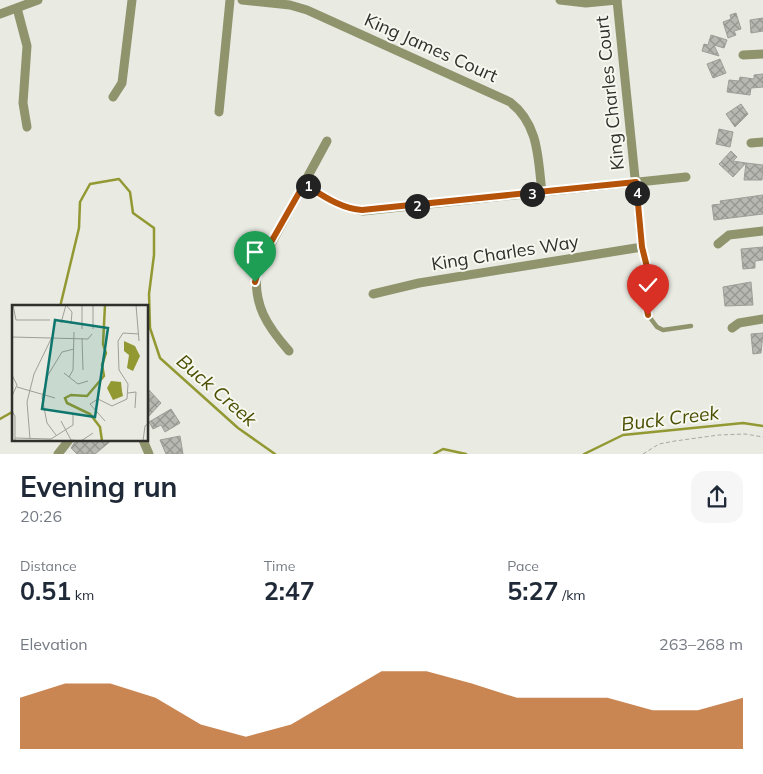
<!DOCTYPE html>
<html lang="en">
<head>
<meta charset="utf-8">
<style>
	body { margin:0; font-family:Mulish,sans-serif; background:#f6f6f7; color:#1f2937; height:100vh; display:flex; flex-direction:column; font-size:19px; white-space:nowrap }
	* { box-sizing:border-box; margin:0 }
	p { font-size:16px; color:#747a83 }
	.icon { flex:none; width:28px; height:28px; fill:none; stroke:currentColor; stroke-width:2; stroke-linecap:round; stroke-linejoin:round }
	.map { position:relative; height:454px; overflow:hidden }
	.panel { display:flex; flex-direction:column; background:#fff; flex:1 }
	.panel>* { flex:none }
	.pin { position:absolute; display:grid; place-items:center; width:42px; height:42px; color:#fff; margin:-51px -21px; border-radius:50% 50% 50% 0; rotate:-45deg; box-shadow:0 0 5px #0007 }
	.pin .icon { rotate:45deg }
	.km { position:absolute; width:25px; height:25px; margin:-12px; border-radius:50%; background:#222; color:#fff; font-size:14px; line-height:25px; text-align:center }
	.round { display:grid; place-items:center; flex:none; width:52px; height:52px; border-radius:15px; background:#f6f6f7 }
	.head { display:flex; align-items:center; justify-content:space-between; height:85px; padding:0 20px }
	h1 { font-size:28px; font-weight:700; line-height:38px }
	.figures { display:grid; grid-template-columns:repeat(3,1fr); gap:8px; height:85px; padding:5px 20px }
	.figures div { display:grid; align-content:center }
	.figures b { font-size:25px; font-weight:700 }
	.figures small { font-size:14px; font-weight:400 }
	.figures p { font-size:14px }
	.chart { height:140px; padding:10px 20px }
	.chart p { display:flex; justify-content:space-between }
	.chart svg { width:100%; height:90px; margin-top:5px; fill:#b45309; opacity:.7 }
	.map>svg:first-child { display:block }
	.lines { fill:none; stroke-linecap:round; stroke-linejoin:round }
	.stream { stroke:#929933; stroke-width:2.5 }
	.building { fill:url(#building-cross-hatch); stroke:#9d9e97 }
	.path { stroke:#a8a9a3; stroke-width:1; stroke-dasharray:4 2.5; stroke-linecap:butt }
	.lane { stroke:#90946d; stroke-width:4.5 }
	.street { stroke:#90946d; stroke-width:9 }
	.route-casing { stroke:#fff; stroke-width:10 }
	.route { stroke:#b45309; stroke-width:6 }
	.labels { text-anchor:middle; stroke-width:4; stroke-linejoin:round; paint-order:stroke }
	.street-label { font-size:18px; fill:#2f2f2c; stroke:#f6f7ef }
	.water-label { font-size:19px; font-style:italic; fill:#4a4e00; stroke:#f6f7ef }
	.inset-river { fill:none; stroke:#929933; stroke-width:2.5 }
	.inset-road { fill:none; stroke:#9f9f99; stroke-width:1 }
	.view { fill:#0f766e; fill-opacity:0.15; stroke:#0f766e; stroke-width:2.5 }
	.inset-edge { fill:none; stroke:#2f2f2c; stroke-width:2.5 }
</style>
</head>
<body>
<div class="map">
<svg width="763" height="454" viewBox="0 0 763 454">
	<defs>
		<pattern id="building-cross-hatch" width="8" height="8" patternUnits="userSpaceOnUse" patternTransform="scale(1.25)"><rect width="8" height="8" fill="#b7b8b1"/><path d="M0 0l8 8M0 8l8-8" fill="none" stroke="#959690"/></pattern>
	</defs>
	<rect width="100%" height="100%" fill="#e9eae2"/>
	<g class="lines">
		<g class="stream">
			<path d="M60,307L79,228L80,202L90,184L119,179L130,192L133,213L154,228V255L149,294L150,328L160,358L238,428L275,454"/>
			<path d="M0,419L14,411"/>
			<path d="M434,454L443,449L466,454"/>
			<path d="M584,454L623,435L743,423L763,426"/>
		</g>
	</g>
	<g class="building">
		<path d="M736,13L741,29L734,31L736,35L728,38L723,22L731,19L730,15Z"/>
		<path d="M763,18V31L751,33L750,20Z"/>
		<path d="M711,35L727,40L724,48L714,45L719,56L702,51L704,44L708,45Z"/>
		<path d="M720,59L726,73L713,78L707,64Z"/>
		<path d="M763,74V87L751,88L750,95L727,92L729,80L739,81L740,77L754,79V75Z"/>
		<path d="M741,104L748,114L735,127L726,114Z"/>
		<path d="M719,129L733,132L730,147L716,144Z"/>
		<path d="M731,151L737,157L733,161L746,163L733,177L719,164Z"/>
		<path d="M746,163L763,165L762,180H744Z"/>
		<path d="M763,195V214L714,220L712,205L721,204L720,201Z"/>
		<path d="M763,247V260L755,261V268L743,269L741,249Z"/>
		<path d="M751,282L753,305L725,306L723,287Z"/>
		<path d="M763,333L761,353L753,354L751,334Z"/>
		<path d="M148,389L161,403L148,417Z"/>
		<path d="M171,409L180,423L165,432L161,425L153,429L149,422Z"/>
		<path d="M180,436L183,454H166L160,440Z"/>
		<path d="M76,440H112L95,454H77L71,448Z"/>
	</g>
	<g class="lines">
		<path class="path" d="M643,454L659,444L675,441L719,435L745,434L763,437"/>
		<path class="lane" d="M642,247L648,271L645,293L648,315L657,327L663,330L691,326"/>
		<g class="street">
			<path d="M242,0L290,5L307,10L510,102C539,124 538,159 542,193"/>
			<path d="M560,0L586,3L617,0"/>
			<path d="M17,8L27,46L23,103L27,127"/>
			<path d="M0,14L38,0"/>
			<path d="M743,55L763,54"/>
			<path d="M113,97L122,83L132,0"/>
			<path d="M219,112L230,0"/>
			<path d="M751,143L763,142"/>
			<path d="M304,184C322,195 341,208 363,211L686,177"/>
			<path d="M718,244L729,235L763,231"/>
			<path d="M373,294L419,283L642,247L617,0"/>
			<path d="M732,328L739,323L763,319"/>
			<path d="M289,351C267,326 253,305 257,270L327,141"/>
			<path d="M143,440L149,454"/>
			<path d="M58,454L69,440"/>
		</g>
	</g>
	<g class="lines">
		<g class="route-casing">
			<path id="route" d="M255,282L262,258L304,184C322,195 341,209 362,210L636,182L642,247L648,271L644,293L648,315"/>
		</g>
		<use href="#route" class="route"/>
	</g>
	<g class="labels">
		<g class="street-label">
			<text transform="translate(431 48) rotate(24)" y="6">King James Court</text>
			<text transform="translate(610 93) rotate(-96)" y="6">King Charles Court</text>
			<text transform="translate(505 253) rotate(-9)" y="6">King Charles Way</text>
		</g>
		<g class="water-label">
			<text transform="translate(217 390) rotate(41)" y="7">Buck Creek</text>
			<text transform="translate(670 418) rotate(-7)" y="7">Buck Creek</text>
		</g>
	</g>
	<g transform="translate(12 305)">
		<rect width="136" height="136" fill="#e9eae2"/>
		<path d="M112,36L123,41L128,51L121,66L115,63L117,50L112,46ZM99,76L109,77L110,86L111,91L101,95L95,83Z" fill="#929933"/>
		<path class="inset-river" d="M90,136L88,122L78,109L55,98L53,93L59,90L75,91L92,71L90,60L94,48L91,39L93,0"/>
		<path class="inset-road" d="M1,0L4,15H38M54,0L60,7L59,19M70,0V24M124,0L127,36M49,18L54,0M81,24V0M0,32L76,34L80,29M70,33L71,65M52,68L66,79L76,76M0,70L5,80L0,91M57,72L61,65L62,27M5,82L43,93M116,88L124,87L123,103M137,89V109M0,106L3,111V136M49,116L59,135L69,136L81,128M93,116L78,99L86,94L100,101L115,94L116,79L107,65L106,36L111,28L127,29M44,130L35,118L30,92L36,70L50,47L62,44M3,133L39,134L61,120V109M18,134L15,97L22,69L40,32M131,136L133,121L137,118"/>
		<path class="view" d="M43,15L96,23L83,112L30,104Z"/>
		<rect width="136" height="136" class="inset-edge"/>
	</g>
</svg>
<div class="pin" style="left:255px;top:282px;background:#1e9e55"><svg class="icon" aria-label="arrive" viewBox="0 0 24 24"><path d="M6 21V4h12l-3 4 3 4H6"/></svg></div>
<div class="pin" style="left:648px;top:315px;background:#d93025"><svg class="icon" aria-label="check" viewBox="0 0 24 24"><path d="M5 12l5 5 9-10"/></svg></div>
<b class="km" style="left:308px;top:186px">1</b>
<b class="km" style="left:417px;top:206px">2</b>
<b class="km" style="left:532px;top:194px">3</b>
<b class="km" style="left:637px;top:193px">4</b>
</div>
<section class="panel">
<div class="head"><div><h1>Evening run</h1><p>20:26</p></div><a class="round"><svg class="icon" aria-label="share" viewBox="0 0 24 24"><path d="M12 15V3M7 8l5-5 5 5M5 13v7h14v-7"/></svg></a></div>
<div class="figures">
<div><p>Distance</p><b>0.51<small> km</small></b></div>
<div><p>Time</p><b>2:47</b></div>
<div><p>Pace</p><b>5:27<small> /km</small></b></div>
</div>
<div class="chart"><p><span>Elevation</span>263–268 m</p>
<svg viewBox="0 0 160 44" preserveAspectRatio="none"><path d="M0 44V19L10 12L20 12L30 19L40 32L50 38L60 32L70 19L80 6L90 6L100 12L110 19L120 19L130 19L140 25L150 25L160 19V44z"/></svg>
</div>
</section>
</body>
</html>
